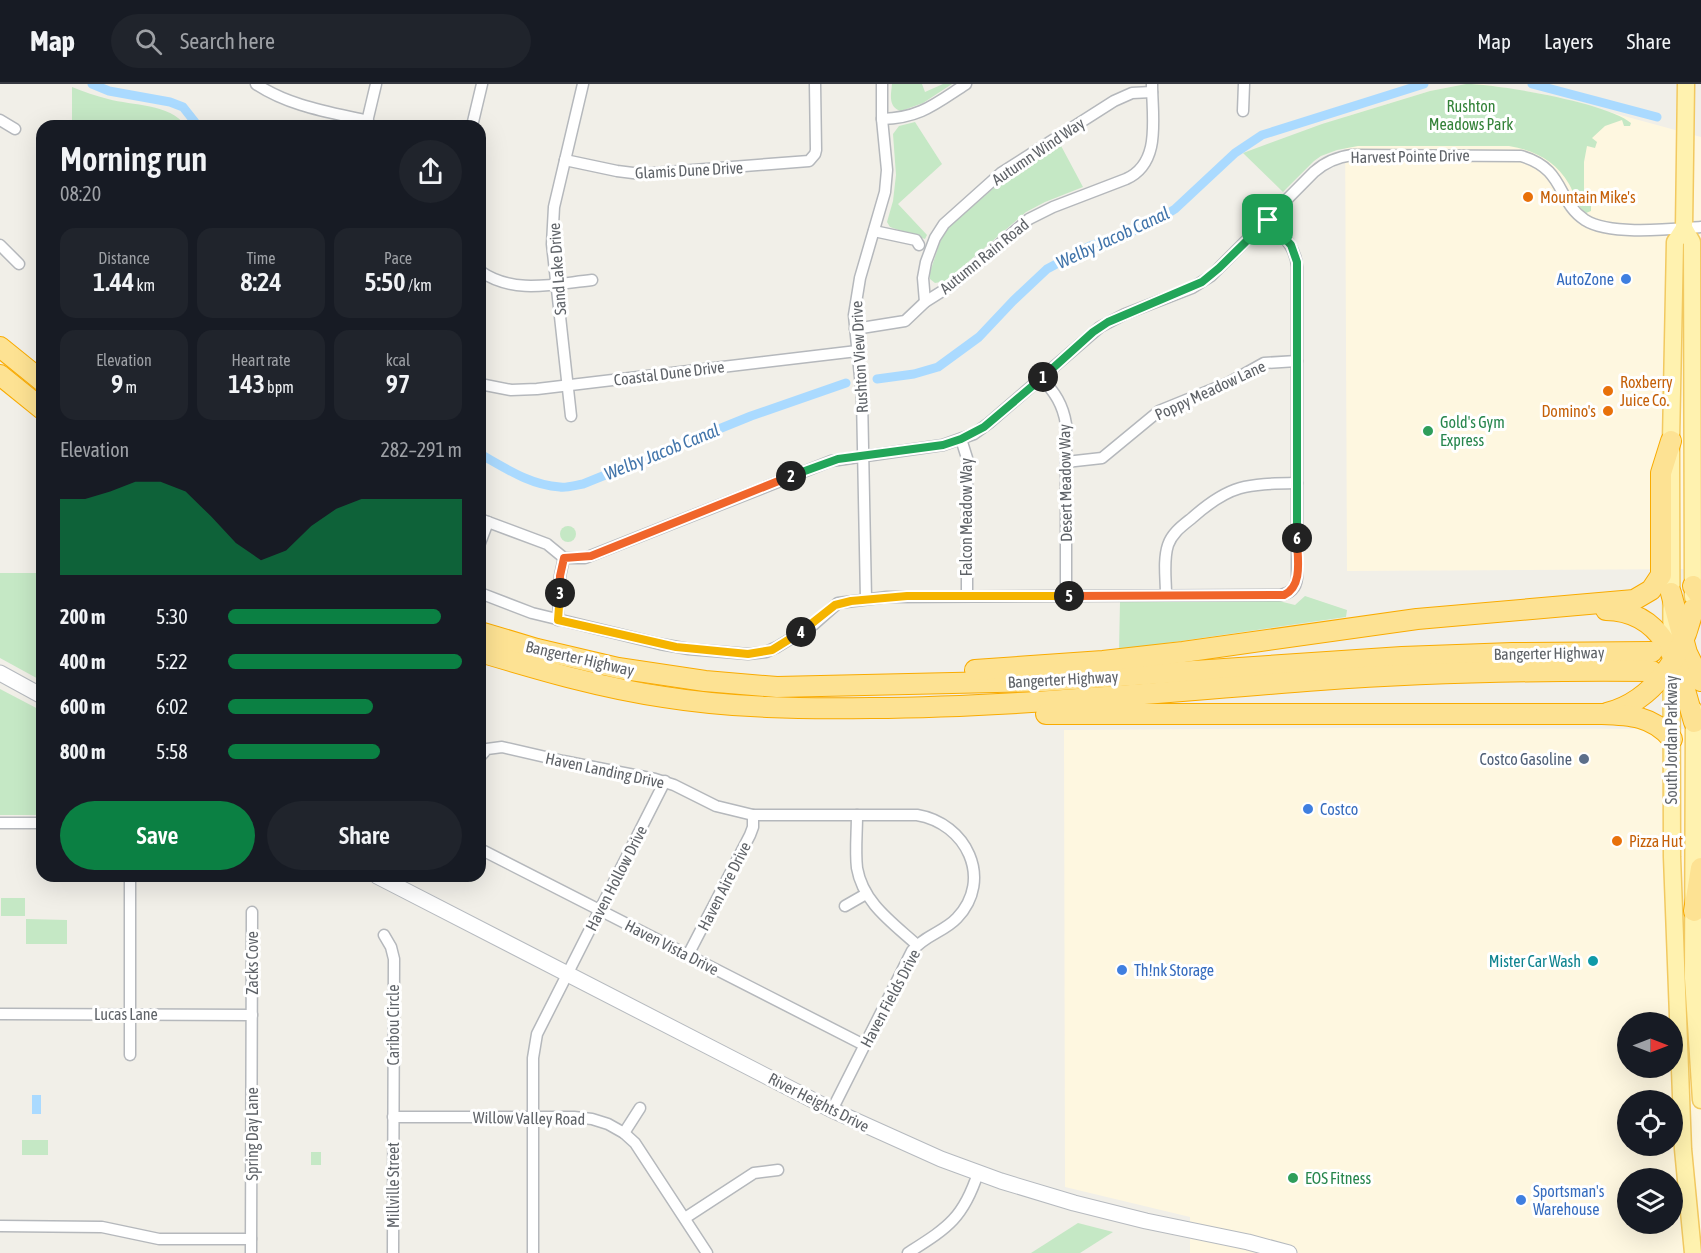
<!DOCTYPE html>
<html lang="en">
<head>
<meta charset="utf-8">
<style>
	body { margin:0; font-family:"Asap Condensed",sans-serif; background:#20242c; color:#f1f3f6; height:100vh; display:flex; flex-direction:column; font-size:22px; white-space:nowrap }
	* { box-sizing:border-box; margin:0 }
	p { font-size:20px; color:#9ea1a6 }
	.icon { flex:none; width:33px; height:33px; fill:none; stroke:currentColor; stroke-width:2; stroke-linecap:round; stroke-linejoin:round }
	.map { position:relative; flex:1; overflow:hidden }
	.details { position:absolute; left:36px; top:36px; width:450px; height:762px; display:flex; flex-direction:column; background:#171b24; border-radius:18px; box-shadow:0 6px 24px #0002 }
	.details>* { flex:none }
	.needle { width:39px; rotate:90deg }
	.fabs { position:absolute; left:1617px; top:928px; display:grid; gap:12px }
	.fabs a { display:grid; place-items:center; width:66px; height:66px; border-radius:50%; background:#171b24; box-shadow:0 6px 24px #0002; font-size:30px }
	.pin { position:absolute; display:grid; place-items:center; width:51px; height:51px; color:#fff; margin:-26px; border-radius:12px; box-shadow:0 3px 9px #0006 }
	.km { position:absolute; width:30px; height:30px; margin:-15px; border-radius:50%; background:#222; color:#fff; font-size:16px; line-height:30px; text-align:center }
	.round { display:grid; place-items:center; flex:none; width:63px; height:63px; border-radius:32px; background:#20242c }
	.summary { display:flex; align-items:center; justify-content:space-between; height:102px; padding:0 24px }
	h1 { font-size:33px; font-weight:600; line-height:45px }
	.figures { display:grid; grid-template-columns:repeat(3,1fr); gap:9px; height:102px; padding:6px 24px }
	.figures div { display:grid; align-content:center; border-radius:15px; background:#20242c; text-align:center }
	.figures b { font-size:26px; font-weight:600 }
	.figures small { font-size:16px; font-weight:400 }
	.figures p { font-size:16px }
	.chart { height:168px; padding:12px 24px }
	.chart p { display:flex; justify-content:space-between }
	.chart svg { width:100%; height:108px; margin-top:6px; fill:#0b8043; opacity:.7 }
	.button { display:flex; gap:12px; margin-top:auto; padding:12px 24px }
	.button a { flex:1; height:69px; border-radius:36px; background:#0b8043; color:#fff; font-size:24px; font-weight:600; line-height:69px; text-align:center }
	.button a+a { background:#20242c; color:#f1f3f6 }
	ul { padding:0 24px; list-style:none; font-size:20px }
	li { display:grid; grid-template-columns:96px 72px 1fr; align-items:center; height:45px }
	li i { height:15px; border-radius:8px; background:#0b8043 }
	header { display:flex; align-items:center; gap:36px; box-sizing:border-box; height:84px; padding:0 30px; background:#171b24; border-bottom:2px solid #363941 }
	header strong { font-size:28px }
	nav { display:flex; gap:33px; margin-inline-start:auto; font-size:21px }
	.search { width:420px; height:54px; background:#20242c; display:flex; align-items:center; gap:15px; box-sizing:border-box; padding:0 21px; border-radius:33px; color:#9ea1a6; font-size:22px }
	.map>svg:first-child { display:block }
	.commercial { fill:#fef7e0; fill-rule:evenodd }
	.green { fill:#c5e8c5 }
	.water { fill:#aadaff }
	.lines { fill:none; stroke-linecap:round; stroke-linejoin:round }
	.canal { stroke:#aadaff; stroke-width:9 }
	.street-casing { stroke:#b5b8bc; stroke-width:13 }
	.secondary-casing { stroke:#b6babf; stroke-width:17 }
	.primary-casing { stroke:#f2c960; stroke-width:19 }
	.highway-casing { stroke:#f9ab00; stroke-width:22 }
	.street { stroke:#fff; stroke-width:10 }
	.secondary { stroke:#fff; stroke-width:15 }
	.primary { stroke:#fff2af; stroke-width:16 }
	.highway { stroke:#fde293; stroke-width:20 }
	.split-1-casing { stroke:#fff; stroke-width:12 }
	.split-2-casing { stroke:#fff; stroke-width:12 }
	.split-3-casing { stroke:#fff; stroke-width:12 }
	.split-4-casing { stroke:#fff; stroke-width:12 }
	.split-5-casing { stroke:#fff; stroke-width:12 }
	.split-6-casing { stroke:#fff; stroke-width:12 }
	.split-7-casing { stroke:#fff; stroke-width:12 }
	.split-1 { stroke:#22a559; stroke-width:8 }
	.split-2 { stroke:#22a559; stroke-width:8 }
	.split-3 { stroke:#f0652b; stroke-width:8 }
	.split-4 { stroke:#f5b400; stroke-width:8 }
	.split-5 { stroke:#f5b400; stroke-width:8 }
	.split-6 { stroke:#f0652b; stroke-width:8 }
	.split-7 { stroke:#22a559; stroke-width:8 }
	.food-dot { fill:#e8710a; stroke:#fff; stroke-width:2 }
	.shop-dot { fill:#3f7fe0; stroke:#fff; stroke-width:2 }
	.leisure-dot { fill:#2e9e5b; stroke:#fff; stroke-width:2 }
	.service-dot { fill:#5c6f8a; stroke:#fff; stroke-width:2 }
	.culture-dot { fill:#0f9aa8; stroke:#fff; stroke-width:2 }
	.labels { text-anchor:middle; stroke-width:6; stroke-linejoin:round; paint-order:stroke }
	.park-label { font-size:16px; fill:#348238; stroke:#fff }
	.street-label { font-size:16px; fill:#5f6368; stroke:#fff }
	.food-label { font-size:16px; fill:#c56008; stroke:#fff; text-anchor:start }
	.shop-label { font-size:16px; fill:#366cbe; stroke:#fff; text-anchor:start }
	.leisure-label { font-size:16px; fill:#27864d; stroke:#fff; text-anchor:start }
	.service-label { font-size:16px; fill:#4e5e75; stroke:#fff; text-anchor:end }
	.culture-label { font-size:16px; fill:#0d838f; stroke:#fff; text-anchor:end }
	.water-label { font-size:18px; font-style:italic; fill:#4174aa; stroke:#fff }
</style>
</head>
<body>
<header>
<strong>Map</strong>
<div class="search"><svg class="icon" aria-label="search" viewBox="0 0 24 24"><circle cx="10" cy="10" r="6"/><path d="M15 15l6 6"/></svg>Search here</div>
<nav><a>Map</a><a>Layers</a><a>Share</a></nav>
</header>
<div class="map">
<svg width="1701" height="1169" viewBox="0 0 1701 1169">
	<rect width="100%" height="100%" fill="#f1efe8"/>
	<g class="commercial">
		<path d="M1466,0H1483L1547,11L1701,53V485L1347,487L1345,33L1430,7Z"/>
		<path d="M1345,644L1701,645V1169H1190V1133L1065,1103L1064,646ZM1628,939H1672V984H1628ZM1628,1017H1672V1062H1628ZM1628,1095H1672V1140H1628Z"/>
	</g>
	<g class="green">
		<path d="M892,0H922L925,8L943,0H952L923,19L901,27C888,23 891,11 892,0Z"/>
		<path d="M1466,0C1498,0 1608,19 1631,39L1630,42H1624L1622,36L1605,42L1592,54L1597,58L1595,64L1587,62L1584,78V111L1591,112V127L1586,129L1582,126C1576,118 1574,109 1569,100C1556,77 1534,66 1509,62H1358L1337,66L1321,72L1314,77L1283,108L1243,69L1322,40L1430,7Z"/>
		<path d="M72,3C84,8 96,12 108,15C133,22 169,19 186,42H72Z"/>
		<path d="M915,38L942,80L898,120L927,151L925,155L890,143L887,138L893,117L896,91L893,50L899,42Z"/>
		<path d="M1059,58L1083,103L1045,118L1026,128L946,197L935,199L930,195V188L940,158L948,144L1004,95Z"/>
		<circle cx="568" cy="450" r="8"/>
		<path d="M0,489H42V597L0,574Z"/>
		<path d="M1305,512L1347,526L1346,533L1119,566L1120,518L1279,517L1295,521Z"/>
		<path d="M0,605L42,627V731H0Z"/>
		<rect x="1" y="814" width="24" height="18"/>
		<path d="M26,835L67,836V860H26Z"/>
		<rect x="22" y="1056" width="26" height="15"/>
		<rect x="311" y="1068" width="10" height="13"/>
		<path d="M1078,1139L1113,1148L1080,1169H1031Z"/>
	</g>
	<rect class="water" x="32" y="1011" width="9" height="19"/>
	<g class="lines">
		<g class="canal">
			<path d="M92,0L109,7L170,18L183,23L198,42"/>
			<path d="M1532,0L1657,33"/>
			<path d="M877,295L914,290L938,283L979,253L1013,217L1047,185L1090,162L1148,142L1175,125L1235,69L1262,51L1424,0"/>
			<path d="M480,370C505,384 530,401 560,403C567,404 576,401 583,400L751,332L846,299"/>
		</g>
		<g class="street-casing">
			<g id="street">
				<path d="M256,0C289,22 329,28 368,37"/>
				<path d="M1243,27L1244,0"/>
				<path d="M882,35C920,34 935,20 966,0"/>
				<path d="M0,36L15,45"/>
				<path d="M366,42L376,0"/>
				<path d="M472,42L482,0"/>
				<path d="M565,76L617,87L641,90L809,77L815,70L816,66L815,0"/>
				<path d="M874,147L916,156L919,161"/>
				<path d="M0,161L19,180"/>
				<path d="M480,187C514,211 554,200 592,196"/>
				<path d="M925,218L923,194L926,178L935,154L944,140L1001,89L1114,17L1132,9L1152,8"/>
				<path d="M855,245L905,237L925,218L952,201L1029,135L1053,123L1126,95C1162,79 1152,33 1152,0"/>
				<path d="M1041,294C1055,308 1063,321 1066,340V512"/>
				<path d="M480,300L511,306L537,305L857,267"/>
				<path d="M571,332L552,160L554,123L583,0"/>
				<path d="M961,355L967,374V512"/>
				<path d="M1066,378L1102,374L1159,327L1228,299L1264,279L1297,277"/>
				<path d="M480,435L547,460L564,474H585L831,377L943,361L974,350L989,339L1100,243L1125,230L1192,204L1211,192L1314,88C1325,78 1337,73 1352,71L1521,72C1566,85 1556,117 1585,136C1610,152 1672,145 1701,143"/>
				<path d="M480,459L488,438"/>
				<path d="M480,509L532,529L660,560L689,565L748,570L766,568L777,563L813,541L838,519L887,513L1280,511C1290,510 1296,504 1297,494V183C1296,162 1281,150 1268,136"/>
				<path d="M1166,511C1166,495 1163,476 1168,461C1172,449 1182,442 1192,434C1230,400 1247,400 1297,399"/>
				<path d="M866,515L862,313L854,231L860,194L885,108L887,86L882,35V0"/>
				<path d="M558,536L560,492L564,474"/>
				<path d="M480,673L487,665L502,663L563,677L655,695L674,701L716,722L753,731H917C966,739 994,795 957,834C944,848 925,851 912,867L832,1026"/>
				<path d="M857,731C857,749 855,767 857,784C863,819 893,839 917,861"/>
				<path d="M0,739H42"/>
				<path d="M480,765L864,961"/>
				<path d="M845,822L866,810"/>
				<path d="M384,851L391,863L394,875L393,1169"/>
				<path d="M688,871L750,751L753,743V731"/>
				<path d="M0,930L252,931"/>
				<path d="M130,971V792"/>
				<path d="M393,1033H574L592,1035L608,1040L624,1049L635,1059L707,1169"/>
				<path d="M624,1049L640,1024"/>
				<path d="M685,1134L754,1089L778,1086"/>
				<path d="M0,1142L102,1143L159,1155H251"/>
				<path d="M251,1169L252,828"/>
				<path d="M533,1169V974L537,950L665,697"/>
				<path d="M908,1169C947,1144 963,1135 978,1089"/>
			</g>
		</g>
		<g class="secondary-casing">
			<g id="secondary">
				<path d="M0,589L42,612"/>
				<path d="M377,792L832,1026L941,1075L1001,1097L1074,1119L1146,1137L1248,1158L1289,1169"/>
			</g>
		</g>
		<g class="primary-casing">
			<g id="primary">
				<path d="M1686,0L1684,144L1692,158L1693,513"/>
				<path d="M1684,144L1675,158L1671,357L1672,773L1683,1065L1693,1169"/>
				<path d="M1694,626L1693,894L1701,1016"/>
			</g>
		</g>
		<g class="highway-casing">
			<g id="highway">
				<path d="M0,263L42,297"/>
				<path d="M0,291L42,325"/>
				<path d="M1693,502L1701,513"/>
				<path d="M1671,509L1687,569L1701,597"/>
				<path d="M1606,526C1670,527 1680,590 1694,638"/>
				<path d="M480,548L537,565L618,584L705,597L777,603L1045,597L1402,573L1512,569L1652,568"/>
				<path d="M480,568C541,586 601,604 664,613C732,624 802,625 871,624C1021,623 1170,607 1320,596C1431,588 1541,586 1652,587"/>
				<path d="M975,586L1103,577L1183,568L1417,535L1634,516L1651,506L1661,491V389L1671,357"/>
				<path d="M1607,629C1654,617 1684,570 1693,525"/>
				<path d="M1046,630H1599C1628,631 1652,631 1672,655"/>
				<path d="M1694,827L1701,784"/>
			</g>
		</g>
		<use href="#street" class="street"/>
		<use href="#secondary" class="secondary"/>
		<use href="#primary" class="primary"/>
		<use href="#highway" class="highway"/>
	</g>
	<g class="lines">
		<g class="split-1-casing">
			<path id="split-1" d="M1043,293L1093,248L1108,238L1202,198L1219,184L1268,136"/>
		</g>
		<g class="split-2-casing">
			<path id="split-2" d="M791,392L838,375L943,361L961,355L984,343L1043,293"/>
		</g>
		<g class="split-3-casing">
			<path id="split-3" d="M560,509V492L564,474L591,472L791,392"/>
		</g>
		<g class="split-4-casing">
			<path id="split-4" d="M560,509L558,536L676,563L748,570L772,566L801,548"/>
		</g>
		<g class="split-5-casing">
			<path id="split-5" d="M801,548L835,521L851,517L907,512H1069"/>
		</g>
		<g class="split-6-casing">
			<path id="split-6" d="M1069,512L1284,511C1304,502 1297,472 1297,454"/>
		</g>
		<g class="split-7-casing">
			<path id="split-7" d="M1268,136L1291,161L1297,178V454"/>
		</g>
		<use href="#split-1" class="split-1"/>
		<use href="#split-2" class="split-2"/>
		<use href="#split-3" class="split-3"/>
		<use href="#split-4" class="split-4"/>
		<use href="#split-5" class="split-5"/>
		<use href="#split-6" class="split-6"/>
		<use href="#split-7" class="split-7"/>
	</g>
	<g class="food-dot">
		<circle cx="1528" cy="113" r="6"/>
		<circle cx="1608" cy="307" r="6"/>
		<circle cx="1608" cy="327" r="6"/>
		<circle cx="1617" cy="757" r="6"/>
	</g>
	<g class="shop-dot">
		<circle cx="1626" cy="195" r="6"/>
		<circle cx="1308" cy="725" r="6"/>
		<circle cx="1122" cy="886" r="6"/>
		<circle cx="1521" cy="1116" r="6"/>
	</g>
	<g class="leisure-dot">
		<circle cx="1428" cy="347" r="6"/>
		<circle cx="1293" cy="1094" r="6"/>
	</g>
	<circle class="service-dot" cx="1584" cy="675" r="6"/>
	<circle class="culture-dot" cx="1593" cy="877" r="6"/>
	<g class="labels">
		<g class="park-label">
			<text x="1471" y="28">Rushton<tspan x="1471" dy="18">Meadows Park</tspan></text>
		</g>
		<g class="street-label">
			<text transform="translate(1038 67) rotate(-34)" y="6">Autumn Wind Way</text>
			<text transform="translate(1410 72) rotate(-1)" y="6">Harvest Pointe Drive</text>
			<text transform="translate(689 86) rotate(-3)" y="6">Glamis Dune Drive</text>
			<text transform="translate(984 172) rotate(-39)" y="6">Autumn Rain Road</text>
			<text transform="translate(557 185) rotate(-94)" y="6">Sand Lake Drive</text>
			<text transform="translate(859 273) rotate(-93)" y="6">Rushton View Drive</text>
			<text transform="translate(669 289) rotate(-7)" y="6">Coastal Dune Drive</text>
			<text transform="translate(1210 306) rotate(-25)" y="6">Poppy Meadow Lane</text>
			<text transform="translate(1065 399) rotate(-91)" y="6">Desert Meadow Way</text>
			<text transform="translate(966 433) rotate(-90)" y="6">Falcon Meadow Way</text>
			<text transform="translate(1549 569) rotate(-1)" y="6">Bangerter Highway</text>
			<text transform="translate(580 574) rotate(13)" y="6">Bangerter Highway</text>
			<text transform="translate(1063 595) rotate(-3)" y="6">Bangerter Highway</text>
			<text transform="translate(1671 656) rotate(-90)" y="6">South Jordan Parkway</text>
			<text transform="translate(605 686) rotate(12)" y="6">Haven Landing Drive</text>
			<text transform="translate(616 794) rotate(-63)" y="6">Haven Hollow Drive</text>
			<text transform="translate(724 802) rotate(-63)" y="6">Haven Aire Drive</text>
			<text transform="translate(672 863) rotate(27)" y="6">Haven Vista Drive</text>
			<text transform="translate(252 879) rotate(-90)" y="6">Zacks Cove</text>
			<text transform="translate(890 914) rotate(-62)" y="6">Haven Fields Drive</text>
			<text x="126" y="936">Lucas Lane</text>
			<text transform="translate(393 941) rotate(-90)" y="6">Caribou Circle</text>
			<text transform="translate(819 1018) rotate(27)" y="6">River Heights Drive</text>
			<text transform="translate(529 1034) rotate(1)" y="6">Willow Valley Road</text>
			<text transform="translate(252 1050) rotate(-90)" y="6">Spring Day Lane</text>
			<text transform="translate(393 1101) rotate(-90)" y="6">Millville Street</text>
		</g>
		<g class="food-label">
			<text x="1540" y="119">Mountain Mike's</text>
			<text x="1620" y="304">Roxberry<tspan x="1620" dy="18">Juice Co.</tspan></text>
			<text x="1596" y="333" text-anchor="end">Domino's</text>
			<text x="1629" y="763">Pizza Hut</text>
		</g>
		<g class="shop-label">
			<text x="1614" y="201" text-anchor="end">AutoZone</text>
			<text x="1320" y="731">Costco</text>
			<text x="1134" y="892">Th!nk Storage</text>
			<text x="1533" y="1113">Sportsman's<tspan x="1533" dy="18">Warehouse</tspan></text>
		</g>
		<g class="leisure-label">
			<text x="1440" y="344">Gold's Gym<tspan x="1440" dy="18">Express</tspan></text>
			<text x="1305" y="1100">EOS Fitness</text>
		</g>
		<g class="service-label">
			<text x="1572" y="681">Costco Gasoline</text>
		</g>
		<g class="culture-label">
			<text x="1581" y="883">Mister Car Wash</text>
		</g>
		<g class="water-label">
			<text transform="translate(1113 154) rotate(-25)" y="6">Welby Jacob Canal</text>
			<text transform="translate(662 368) rotate(-22)" y="6">Welby Jacob Canal</text>
		</g>
	</g>
</svg>
<div class="fabs">
<a><svg class="needle" viewBox="-14 -14 28 28"><path d="M0-13l5 13h-10z" fill="#e53935"/><path d="M0 13l5-13h-10z" fill="#9ea1a6"/></svg></a>
<a><svg class="icon" aria-label="locate" viewBox="0 0 24 24"><circle cx="12" cy="12" r="6"/><path d="M12 2v4M12 18v4M2 12h4M18 12h4"/></svg></a>
<a><svg class="icon" aria-label="layers" viewBox="0 0 24 24"><path d="M12 4l9 5-9 5-9-5zM3 14l9 5 9-5"/></svg></a>
</div>
<div class="pin" style="left:1268px;top:136px;background:#1e9e55"><svg class="icon" aria-label="arrive" viewBox="0 0 24 24"><path d="M6 21V4h12l-3 4 3 4H6"/></svg></div>
<b class="km" style="left:1043px;top:293px">1</b>
<b class="km" style="left:791px;top:392px">2</b>
<b class="km" style="left:560px;top:509px">3</b>
<b class="km" style="left:801px;top:548px">4</b>
<b class="km" style="left:1069px;top:512px">5</b>
<b class="km" style="left:1297px;top:454px">6</b>
<section class="details">
<div class="summary"><div><h1>Morning run</h1><p>08:20</p></div><a class="round"><svg class="icon" aria-label="share" viewBox="0 0 24 24"><path d="M12 15V3M7 8l5-5 5 5M5 13v7h14v-7"/></svg></a></div>
<div class="figures">
<div><p>Distance</p><b>1.44<small> km</small></b></div>
<div><p>Time</p><b>8:24</b></div>
<div><p>Pace</p><b>5:50<small> /km</small></b></div>
</div>
<div class="figures">
<div><p>Elevation</p><b>9<small> m</small></b></div>
<div><p>Heart rate</p><b>143<small> bpm</small></b></div>
<div><p>kcal</p><b>97</b></div>
</div>
<div class="chart"><p><span>Elevation</span>282–291 m</p>
<svg viewBox="0 0 160 44" preserveAspectRatio="none"><path d="M0 44V13L10 13L20 10L30 6L40 6L50 10L60 20L70 31L80 38L90 34L100 24L110 17L120 13L130 13L140 13L150 13L160 13V44z"/></svg>
</div>
<ul>
<li><b>200 m</b>5:30<i style="width:91%"></i></li>
<li><b>400 m</b>5:22<i style="width:100%"></i></li>
<li><b>600 m</b>6:02<i style="width:62%"></i></li>
<li><b>800 m</b>5:58<i style="width:65%"></i></li>
</ul>
<div class="button"><a>Save</a><a>Share</a></div>
</section>
</div>
</body>
</html>
